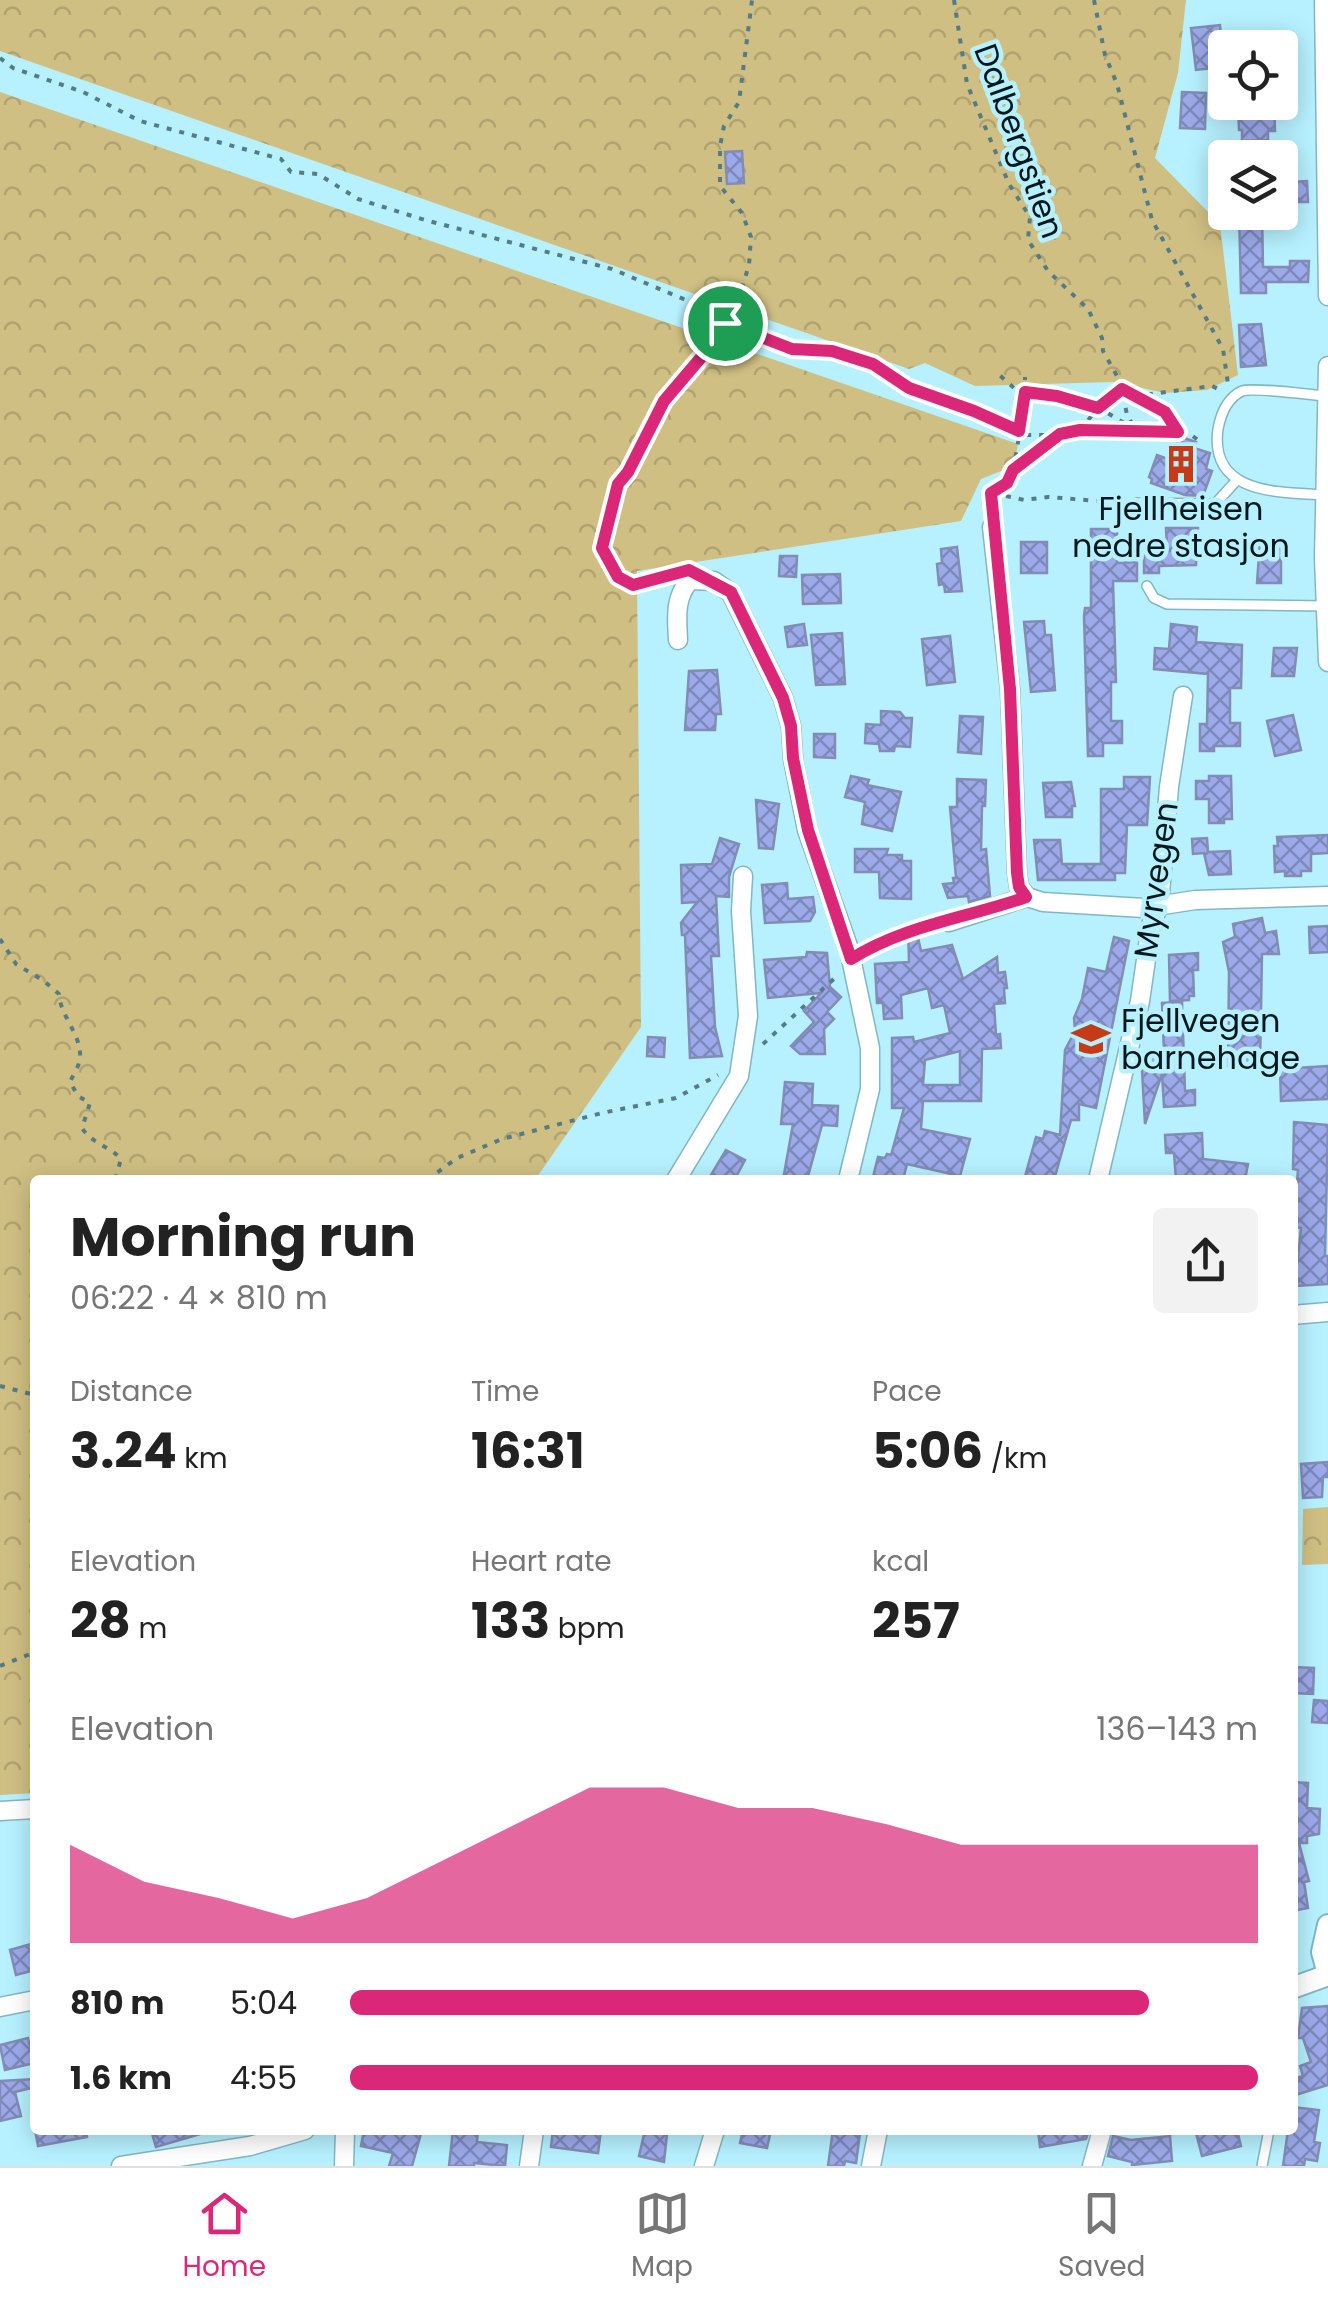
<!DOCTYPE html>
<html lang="en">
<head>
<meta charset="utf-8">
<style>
	body { margin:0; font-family:Poppins,sans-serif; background:#f2f2f2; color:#222; height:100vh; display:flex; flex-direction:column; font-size:38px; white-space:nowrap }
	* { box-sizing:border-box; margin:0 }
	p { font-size:32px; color:#767676 }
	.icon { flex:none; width:55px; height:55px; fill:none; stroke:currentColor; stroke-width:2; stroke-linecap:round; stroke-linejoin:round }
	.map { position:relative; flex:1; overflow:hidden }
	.details { position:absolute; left:30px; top:1175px; width:1268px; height:960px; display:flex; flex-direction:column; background:#fff; border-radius:10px; box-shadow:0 5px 25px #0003 }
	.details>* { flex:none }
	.buttons { position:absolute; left:1208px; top:30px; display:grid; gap:20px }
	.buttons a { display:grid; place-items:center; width:90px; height:90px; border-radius:10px; background:#fff; box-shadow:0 5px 25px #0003; font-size:50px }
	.pin { position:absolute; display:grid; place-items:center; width:85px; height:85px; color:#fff; margin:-42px; border:5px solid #fff; border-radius:50%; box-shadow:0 2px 10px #0007 }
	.round { display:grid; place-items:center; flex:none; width:105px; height:105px; border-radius:10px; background:#f2f2f2 }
	.overview { display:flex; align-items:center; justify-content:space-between; height:170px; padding:0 40px }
	h1 { font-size:55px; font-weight:700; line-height:75px }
	.metrics { display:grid; grid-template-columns:repeat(3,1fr); gap:15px; height:170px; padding:10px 40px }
	.metrics div { display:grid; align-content:center }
	.metrics b { font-size:50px; font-weight:700 }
	.metrics small { font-size:28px; font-weight:400 }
	.metrics p { font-size:28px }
	.chart { height:280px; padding:20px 40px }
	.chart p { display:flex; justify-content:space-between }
	.chart svg { width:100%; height:180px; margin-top:10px; fill:#db2777; opacity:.7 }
	ul { padding:0 40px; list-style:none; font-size:32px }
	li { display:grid; grid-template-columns:160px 120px 1fr; align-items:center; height:75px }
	li i { height:25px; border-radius:12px; background:#db2777 }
	.tab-bar { display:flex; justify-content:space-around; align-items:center; height:140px; border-top:2px solid #e0e0e0; background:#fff; font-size:28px; color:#767676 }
	.tab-bar a { display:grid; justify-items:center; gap:5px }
	.tab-bar .active { color:#db2777 }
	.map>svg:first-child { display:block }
	.forest { fill:url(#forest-crowns) }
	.building { fill:url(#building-cross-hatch); stroke:#838cb4; stroke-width:2.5; fill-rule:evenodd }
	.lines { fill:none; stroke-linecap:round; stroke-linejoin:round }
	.service-casing { stroke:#80b7c5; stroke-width:12 }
	.minor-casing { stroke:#80b7c5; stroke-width:21 }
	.tertiary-casing { stroke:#80b7c5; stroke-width:24 }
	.path { stroke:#557c85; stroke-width:4; stroke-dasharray:5 8; stroke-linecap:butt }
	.service { stroke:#fff; stroke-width:9 }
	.minor { stroke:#fff; stroke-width:18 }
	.tertiary { stroke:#fff; stroke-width:20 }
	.route-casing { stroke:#fff; stroke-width:20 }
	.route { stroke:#db2777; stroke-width:12 }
	.labels { text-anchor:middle; stroke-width:9; stroke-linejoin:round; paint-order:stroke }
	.street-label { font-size:32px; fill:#02181d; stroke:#b7f1ff }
	.poi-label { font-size:32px; fill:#02181d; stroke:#b7f1ff }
</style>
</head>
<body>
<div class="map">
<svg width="1328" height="2166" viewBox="0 0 1328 2166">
	<defs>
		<pattern id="forest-crowns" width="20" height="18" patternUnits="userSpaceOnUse" patternTransform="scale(2.5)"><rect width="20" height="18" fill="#cfbf83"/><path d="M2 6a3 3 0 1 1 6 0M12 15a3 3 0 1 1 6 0" fill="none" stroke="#b0a371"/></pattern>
		<pattern id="building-cross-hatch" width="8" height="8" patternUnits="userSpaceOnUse" patternTransform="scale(2.5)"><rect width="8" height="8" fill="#9caaea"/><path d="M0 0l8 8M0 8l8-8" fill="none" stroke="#7d89bd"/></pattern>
	</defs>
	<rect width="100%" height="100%" fill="#b7f1ff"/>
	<g class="forest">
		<path d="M0,0H1186L1178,73L1155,158L1220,224L1238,375L1207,390L1165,393L1114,382L975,386L925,363L909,369L0,51Z"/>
		<path d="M0,92L1018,444L1014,466L981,479L961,521L637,571L641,1027L535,1180H35V1793L0,1795Z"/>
		<path d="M1328,1507V1564L1302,1565L1303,1509Z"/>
	</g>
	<g class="building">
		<path d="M1220,25L1224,67L1196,70L1191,28Z"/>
		<path d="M1182,92L1206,93L1205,129L1180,128Z"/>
		<path d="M1241,102L1274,103L1275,131H1268V140L1242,141V130H1239L1238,106Z"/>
		<path d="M742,151L744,183L727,184L725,152Z"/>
		<path d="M1307,181L1308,202H1292V182Z"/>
		<path d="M1239,212H1262L1263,267H1290V261H1309L1308,282H1266V293H1241Z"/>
		<path d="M1261,324L1266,365L1241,367L1239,325Z"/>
		<path d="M1179,436L1196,442L1194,448L1210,453L1206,469L1212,471L1203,496L1185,495L1151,483L1152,479L1149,477L1157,455L1171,460Z"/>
		<path d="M1166,528H1198L1196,565L1159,566V573H1144V547H1167Z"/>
		<path d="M1091,529H1117V563L1137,562V581H1113L1116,682H1111V721H1122V743H1103V756H1088L1084,616L1085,608H1091Z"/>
		<path d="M1260,541H1275V549H1281V583H1257Z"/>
		<rect x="1021" y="542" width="26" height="31"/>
		<path d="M957,547L962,591L945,592L944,584L939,585L937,564L942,563L941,549Z"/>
		<path d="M780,556H797L796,577L779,576Z"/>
		<path d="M840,574L841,603L803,604L802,575Z"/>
		<path d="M1044,621L1045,635H1051L1055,690L1031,692L1024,622Z"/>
		<path d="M804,624L807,645L788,647L785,627Z"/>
		<path d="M1171,624L1197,627L1196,642L1242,645L1241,688H1230V723H1240V746H1214V751H1200V724H1207L1208,674L1154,669L1155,648L1169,649Z"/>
		<path d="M842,633L845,684L816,685L811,635Z"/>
		<path d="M950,636L955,682L927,685L922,639Z"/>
		<path d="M1274,648H1297L1294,676H1272Z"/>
		<path d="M717,670L721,714H716L715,730H685L689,671Z"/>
		<path d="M881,711L900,712L905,718H912L910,747L895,746L894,751H880L879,744L865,743L866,724L881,725Z"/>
		<path d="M1293,715L1301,750L1275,756L1267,721Z"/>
		<path d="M960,716L983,717L981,754L958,752Z"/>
		<path d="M814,734H835V758L814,757Z"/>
		<path d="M851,776L869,780L867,785L901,792L892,831L862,824L865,802L845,797Z"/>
		<path d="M1209,776H1231L1232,819H1224V823H1209V799H1196V781H1209Z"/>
		<path d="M1124,777H1150L1147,825H1127L1125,873H1115V880H1038L1034,840H1060L1062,864H1101V789H1124Z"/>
		<path d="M957,779L986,780L985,806H982L981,850L986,849L990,896L972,901L969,902L968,896L948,898L943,884L954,883L953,878H956L950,807H957Z"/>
		<path d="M1071,782L1075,806H1072V817H1046L1043,783Z"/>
		<path d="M756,800L779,804L773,849L759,848Z"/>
		<path d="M1328,835V853L1311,854V871H1301V876H1285V871L1275,872L1274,846H1278L1277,837Z"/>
		<path d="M720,838L739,844L729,877V897L716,896L719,956H711L715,1027L722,1056L690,1058L685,935H682L681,923L697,902L682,903L681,865L712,864Z"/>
		<path d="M1207,838L1208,852L1230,851L1231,874L1209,875L1204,853L1193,854L1192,839Z"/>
		<path d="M855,849H888L886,855H902V861H911V899L880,898L879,872H855Z"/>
		<path d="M787,883L788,899L813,897L815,912L810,921L765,923L762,885Z"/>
		<path d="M1262,918L1265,933L1276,931L1279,954H1262L1260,1066H1228L1229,972L1223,942L1235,937L1233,924Z"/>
		<path d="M915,924L921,951L952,945L963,979L997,957L998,973L1005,972L1007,988H1004L1005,1003L994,1004L996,1035L1000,1034L1001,1048L982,1049L981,1101H923L921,1129L970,1139L960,1176L907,1164L903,1180H886L873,1177L878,1157L885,1158L887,1154L891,1155L904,1108H892V1038L913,1037L914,1042L950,1033L944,1005L932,1008L928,988L901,995L902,1018L884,1019L883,1003H877L875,964L909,962L908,925ZM960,1051V1085H923L925,1060Z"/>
		<path d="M1328,926V952L1310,953L1309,927Z"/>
		<path d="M1114,937L1129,941L1096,1108L1079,1104V1120H1071L1054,1180H1024L1036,1137L1043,1139L1045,1131L1060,1135L1065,1050L1075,1031L1074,1018L1082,999L1088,968L1106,972Z"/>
		<path d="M807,952L827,953L830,987L841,997L827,1012L834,1019L824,1029L825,1054H800L791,1046L814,1022L804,1011L821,993L768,998L764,960L806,957Z"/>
		<path d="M1198,953V970H1193L1194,996H1189V1000L1170,1001L1169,955Z"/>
		<path d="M1182,1002L1185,1091L1195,1090V1105L1164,1107L1162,1074L1145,1124L1141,1053L1164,1052L1162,1003Z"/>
		<path d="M648,1037L665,1038L664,1057L647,1056Z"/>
		<path d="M1328,1066V1099L1281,1101L1280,1069Z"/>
		<path d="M785,1082L813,1084L812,1105L838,1106L837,1126L822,1125L807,1180H783L793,1124H781Z"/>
		<path d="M1294,1122L1328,1125L1325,1256H1328V1284L1296,1286L1294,1258H1298L1301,1228L1293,1227L1298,1170L1293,1169Z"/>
		<path d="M1202,1133L1203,1159L1248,1164L1245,1180H1176L1174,1153H1166L1165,1135Z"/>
		<path d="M726,1150L745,1160L737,1175L745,1180H708Z"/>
		<path d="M1328,1462V1477H1323L1322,1497L1303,1498L1301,1464Z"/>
		<path d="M1292,1667L1314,1668L1313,1694L1292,1693Z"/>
		<path d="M1314,1700L1328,1701V1723L1312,1722Z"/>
		<path d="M1292,1782L1308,1783L1307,1808L1320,1809L1319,1834L1307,1836V1843H1299L1309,1881L1304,1882L1308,1908L1292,1911Z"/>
		<path d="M35,1943V1970L16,1975L10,1950Z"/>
		<path d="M1328,2006V2085L1292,2096V2079L1303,2076L1300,2066L1311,2062L1303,2038H1298L1302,2008Z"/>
		<path d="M28,2038L34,2063L5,2070L0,2045Z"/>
		<path d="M35,2079V2087L15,2092L21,2116L0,2121V2081Z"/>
		<path d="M1292,2107L1319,2110L1314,2142L1320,2143L1317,2161L1305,2159L1304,2166H1283L1288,2130H1292Z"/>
		<path d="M35,2130H86L87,2137L38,2146Z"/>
		<path d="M151,2130H200V2134L156,2147Z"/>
		<path d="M364,2130H422L412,2166H389L393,2153L361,2146Z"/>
		<path d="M453,2130H478L477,2142L507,2145L505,2166L474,2163V2166H449Z"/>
		<path d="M553,2130H601L598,2153L551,2147Z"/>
		<path d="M645,2130L667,2134L664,2162L639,2156Z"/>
		<path d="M743,2130H771L767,2148L740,2143Z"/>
		<path d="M833,2130L860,2133L856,2163L845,2161L844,2166H828Z"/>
		<path d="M1038,2130H1089L1086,2139L1040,2147Z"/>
		<path d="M1209,2130H1237L1241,2146L1202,2156L1196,2133Z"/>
		<path d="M1113,2136L1131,2140L1170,2136L1172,2161L1132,2165V2162L1108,2156Z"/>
	</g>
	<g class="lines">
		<g class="service-casing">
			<g id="service">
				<path d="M991,493L992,527"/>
				<path d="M1325,495C1279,492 1209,495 1218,429C1221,413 1227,398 1242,391C1252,387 1312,395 1327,396"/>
				<path d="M1137,503L1215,504L1237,480"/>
				<path d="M1147,586L1154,598L1167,604L1325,606"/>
				<path d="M1262,2166L1269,2130"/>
			</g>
		</g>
		<g class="minor-casing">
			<g id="minor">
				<path d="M1324,0L1328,296"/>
				<path d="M1328,366L1324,558L1328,662"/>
				<path d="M992,527L1010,689L1017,873L1019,887L1027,897"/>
				<path d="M678,640C677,618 674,598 690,580L714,581L731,593L783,698L791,726L793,759L807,830L849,949L870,1048V1089L848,1180"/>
				<path d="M949,922L1027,897L1043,902L1144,908L1195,900L1328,896"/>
				<path d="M676,1180L739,1076L748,1016L741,911L743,876"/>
				<path d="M1098,1180L1140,1001L1151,925L1159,905L1169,787L1183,696"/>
				<path d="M1292,1315L1328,1312"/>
				<path d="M0,1811L35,1809"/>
				<path d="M0,2007L35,2000"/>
				<path d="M121,2166L250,2146L305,2130"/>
				<path d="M344,2166L345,2130"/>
				<path d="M529,2166L534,2130"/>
				<path d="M704,2166L715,2130"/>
				<path d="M871,2166L878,2130"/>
				<path d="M1092,2166L1102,2130"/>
			</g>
		</g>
		<g class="tertiary-casing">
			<g id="tertiary">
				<path d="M1328,1925L1322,1952L1328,1974"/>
				<path d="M1292,1988L1328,1975"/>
			</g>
		</g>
		<g class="path">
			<path d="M954,0L967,84L1009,184L1030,217L1028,240L1048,271L1088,309L1102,338L1103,351L1121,383L1127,415L1136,430L1089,402L1014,388L996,372"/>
			<path d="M1094,0L1105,55L1117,84L1152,220L1223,349L1228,384"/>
			<path d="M0,58L13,68L83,92L140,121L281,159L291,172L318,174L358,199L425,220L612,269L705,308L725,323L752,335L792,349L833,351L873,364L909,388L974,411L1027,435H1052L1080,430L1186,431L1202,443"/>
			<path d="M1122,389L1165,412L1178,430"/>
			<path d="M1135,396L1212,386L1222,391"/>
			<path d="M1080,430L1098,408L1122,389"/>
			<path d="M1013,470L1025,404V377"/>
			<path d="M1001,487L1007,483L1013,470L1060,434"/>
			<path d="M1006,496L1024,500L1048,497L1125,503"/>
			<path d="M672,576L633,585L617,577L602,549L618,485L628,472L664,401L721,334L736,307L749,265L751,237L742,213L720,186V146L724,126L739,102L752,0"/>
			<path d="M0,939L16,964L44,981L59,994C60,1016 82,1035 80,1058C79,1067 73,1075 70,1082L78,1096L90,1103L82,1128C92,1144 110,1146 121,1159L115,1180"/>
			<path d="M864,951L881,940L934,924"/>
			<path d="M763,1044L837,976"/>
			<path d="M427,1180L457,1158L502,1139L602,1113L676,1098L718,1075"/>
			<path d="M0,1386L35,1395"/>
			<path d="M0,1666L35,1652"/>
		</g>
		<use href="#service" class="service"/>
		<use href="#minor" class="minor"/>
		<use href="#tertiary" class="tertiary"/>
	</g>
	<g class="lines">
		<g class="route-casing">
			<path id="route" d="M725,323L792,349L832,351L873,364L909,388L974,411L1019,431L1025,392L1057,396L1098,408L1122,389L1165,412L1178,432L1080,430L1060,434L1013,470L1007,483L991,493L1010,689L1017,873L1019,887L1026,897C967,918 905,925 851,959L808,830L793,758L791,726L783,698L731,592L689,570L633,585L618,577L602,548L618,484L628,472L664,401L721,334Z"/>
		</g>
		<use href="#route" class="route"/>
	</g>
	<defs>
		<g id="building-bare" transform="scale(3)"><path d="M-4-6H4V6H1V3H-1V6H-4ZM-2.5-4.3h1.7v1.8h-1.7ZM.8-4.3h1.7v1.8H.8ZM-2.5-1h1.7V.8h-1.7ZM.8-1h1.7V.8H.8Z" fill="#c53b18" stroke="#b7f1ff" stroke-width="2.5" paint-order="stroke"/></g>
		<g id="school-bare" transform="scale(3)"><path d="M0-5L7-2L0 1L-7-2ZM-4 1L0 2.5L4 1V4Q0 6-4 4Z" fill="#c53b18" stroke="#b7f1ff" stroke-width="2.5" paint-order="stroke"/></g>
	</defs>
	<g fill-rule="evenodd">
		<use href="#building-bare" x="1181" y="464"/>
		<use href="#school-bare" x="1091" y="1039"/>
	</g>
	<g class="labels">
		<g class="street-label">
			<text transform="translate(1019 141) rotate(70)" y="11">Dalbergstien</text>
			<text transform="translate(1156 880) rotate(-82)" y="11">Myrvegen</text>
		</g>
		<g class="poi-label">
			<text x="1181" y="520">Fjellheisen<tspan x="1181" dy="37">nedre stasjon</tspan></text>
			<text x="1121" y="1032" text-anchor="start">Fjellvegen<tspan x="1121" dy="37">barnehage</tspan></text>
		</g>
	</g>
</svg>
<div class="buttons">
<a><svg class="icon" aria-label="locate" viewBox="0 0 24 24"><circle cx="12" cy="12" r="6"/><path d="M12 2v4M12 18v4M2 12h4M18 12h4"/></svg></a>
<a><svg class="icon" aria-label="layers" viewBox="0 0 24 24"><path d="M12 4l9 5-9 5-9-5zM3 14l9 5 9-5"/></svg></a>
</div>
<div class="pin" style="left:725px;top:323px;background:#1e9e55"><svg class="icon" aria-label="arrive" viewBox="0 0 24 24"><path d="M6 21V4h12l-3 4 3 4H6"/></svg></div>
<section class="details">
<div class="overview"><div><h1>Morning run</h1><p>06:22 · 4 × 810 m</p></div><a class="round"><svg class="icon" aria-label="share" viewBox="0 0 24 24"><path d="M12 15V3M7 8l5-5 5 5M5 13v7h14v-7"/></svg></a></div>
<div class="metrics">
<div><p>Distance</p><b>3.24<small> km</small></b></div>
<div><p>Time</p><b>16:31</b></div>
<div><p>Pace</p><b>5:06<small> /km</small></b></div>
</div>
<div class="metrics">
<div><p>Elevation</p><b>28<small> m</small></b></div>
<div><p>Heart rate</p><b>133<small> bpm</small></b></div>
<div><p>kcal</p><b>257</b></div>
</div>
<div class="chart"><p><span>Elevation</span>136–143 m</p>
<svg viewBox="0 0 160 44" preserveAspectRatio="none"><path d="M0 44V20L10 29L20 33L30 38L40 33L50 24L60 15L70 6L80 6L90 11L100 11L110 15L120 20L130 20L140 20L150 20L160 20V44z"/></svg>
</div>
<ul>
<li><b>810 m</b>5:04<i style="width:88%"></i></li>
<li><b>1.6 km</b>4:55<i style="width:100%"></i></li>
</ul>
</section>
</div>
<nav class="tab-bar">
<a class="active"><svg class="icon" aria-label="home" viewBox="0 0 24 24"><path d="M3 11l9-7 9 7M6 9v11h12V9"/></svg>Home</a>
<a><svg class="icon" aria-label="map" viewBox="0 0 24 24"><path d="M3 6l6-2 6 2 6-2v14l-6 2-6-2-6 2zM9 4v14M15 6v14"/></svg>Map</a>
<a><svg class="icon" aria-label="saved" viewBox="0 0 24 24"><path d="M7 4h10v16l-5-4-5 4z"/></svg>Saved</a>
</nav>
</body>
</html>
